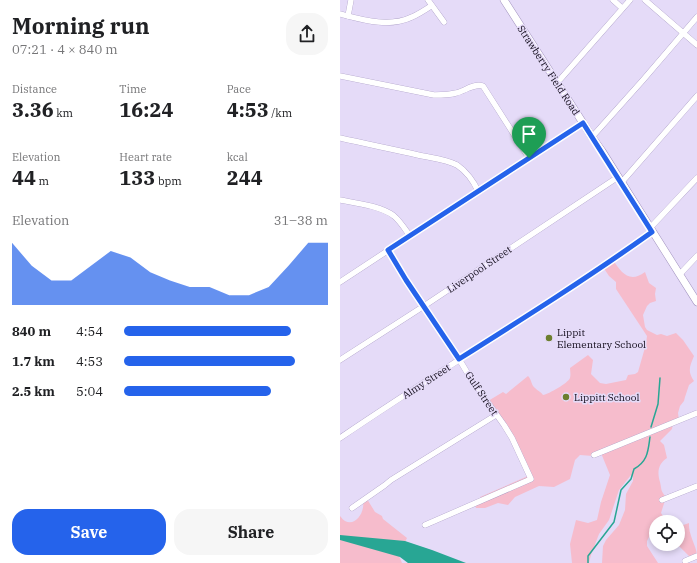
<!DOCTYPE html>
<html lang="en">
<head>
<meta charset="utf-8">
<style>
	body { margin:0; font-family:"IBM Plex Serif",serif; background:#f6f6f6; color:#202124; height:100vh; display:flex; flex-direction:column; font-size:15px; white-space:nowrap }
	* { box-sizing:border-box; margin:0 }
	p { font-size:13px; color:#757577 }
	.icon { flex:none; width:22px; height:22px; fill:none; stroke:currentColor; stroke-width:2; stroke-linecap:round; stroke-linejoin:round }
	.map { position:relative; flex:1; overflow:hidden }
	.panel { display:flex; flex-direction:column; background:#fff; width:340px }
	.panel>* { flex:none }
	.controls { position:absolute; left:309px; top:515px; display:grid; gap:8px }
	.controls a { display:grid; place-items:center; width:36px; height:36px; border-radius:50%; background:#fff; box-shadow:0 2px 6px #0003; font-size:20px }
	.pin { position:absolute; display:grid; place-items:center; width:34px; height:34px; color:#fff; margin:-41px -17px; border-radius:50% 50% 50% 0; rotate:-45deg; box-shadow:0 0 4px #0007 }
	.pin .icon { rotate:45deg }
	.round { display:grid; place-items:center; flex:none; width:42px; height:42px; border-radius:16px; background:#f6f6f6 }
	.overview { display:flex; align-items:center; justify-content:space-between; height:68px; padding:0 12px }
	h1 { font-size:22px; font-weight:700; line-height:30px }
	.metrics { display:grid; grid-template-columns:repeat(3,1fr); gap:6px; height:68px; padding:4px 12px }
	.metrics div { display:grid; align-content:center }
	.metrics b { font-size:20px; font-weight:700 }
	.metrics small { font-size:11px; font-weight:400 }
	.metrics p { font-size:11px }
	.chart { height:112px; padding:8px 12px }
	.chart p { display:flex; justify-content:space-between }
	.chart svg { width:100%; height:72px; margin-top:4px; fill:#2563eb; opacity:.7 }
	.button { display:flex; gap:8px; margin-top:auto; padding:8px 12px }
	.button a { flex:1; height:46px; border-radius:16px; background:#2563eb; color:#fff; font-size:16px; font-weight:700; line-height:46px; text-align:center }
	.button a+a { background:#f6f6f6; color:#202124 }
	ul { padding:0 12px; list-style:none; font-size:13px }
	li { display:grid; grid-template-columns:64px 48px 1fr; align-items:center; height:30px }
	li i { height:10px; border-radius:5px; background:#2563eb }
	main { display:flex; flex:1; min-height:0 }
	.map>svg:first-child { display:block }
	.green { fill:#f6bccc }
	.water { fill:#28a694 }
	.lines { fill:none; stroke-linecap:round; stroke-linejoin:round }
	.stream { stroke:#28a694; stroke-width:1.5 }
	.minor-casing { stroke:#a394c0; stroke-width:6 }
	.tertiary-casing { stroke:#a394c0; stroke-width:8 }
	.minor { stroke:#fff; stroke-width:5.5 }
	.tertiary { stroke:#fff; stroke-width:7 }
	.route-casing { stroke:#fff; stroke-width:8 }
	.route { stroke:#2563eb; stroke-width:5 }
	.poi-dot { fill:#6c7e2e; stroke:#e5dbf8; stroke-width:1.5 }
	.labels { text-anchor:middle; stroke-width:3; stroke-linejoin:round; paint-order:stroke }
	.street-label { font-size:10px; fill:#110b1a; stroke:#e5dbf8 }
	.poi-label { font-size:10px; fill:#110b1a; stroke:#e5dbf8; text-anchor:start }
</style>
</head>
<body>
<main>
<section class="panel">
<div class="overview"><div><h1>Morning run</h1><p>07:21 · 4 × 840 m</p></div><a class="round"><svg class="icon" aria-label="share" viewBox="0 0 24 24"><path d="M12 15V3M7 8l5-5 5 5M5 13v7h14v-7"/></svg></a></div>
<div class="metrics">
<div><p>Distance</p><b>3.36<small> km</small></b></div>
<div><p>Time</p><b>16:24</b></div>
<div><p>Pace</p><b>4:53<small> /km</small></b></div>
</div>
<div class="metrics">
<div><p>Elevation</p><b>44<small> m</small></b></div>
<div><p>Heart rate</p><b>133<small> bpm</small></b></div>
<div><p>kcal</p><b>244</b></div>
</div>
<div class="chart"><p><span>Elevation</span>31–38 m</p>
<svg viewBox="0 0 160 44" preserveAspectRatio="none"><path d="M0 44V6L10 20L20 29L30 29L40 20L50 11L60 15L70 24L80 29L90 33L100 33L110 38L120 38L130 33L140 20L150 6L160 6V44z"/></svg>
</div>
<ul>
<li><b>840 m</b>4:54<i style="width:82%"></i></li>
<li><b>1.7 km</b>4:53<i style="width:84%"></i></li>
<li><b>2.5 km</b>5:04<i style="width:72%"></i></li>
</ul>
<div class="button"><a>Save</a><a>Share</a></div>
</section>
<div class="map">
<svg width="357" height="563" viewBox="0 0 357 563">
	<rect width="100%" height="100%" fill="#e5dbf8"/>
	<g class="green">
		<path d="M273,260C281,272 289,284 305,272L309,283L316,288L315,294L316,301L310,303L307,306L303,315L305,327L307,330L317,335L321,334L327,336L336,333L343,340L354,356C350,366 347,371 354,381L349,385L345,397L344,401L340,406L338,413L339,420L333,423L332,429L320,441L324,445L327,458C318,464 317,472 320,482C322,490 320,490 326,497L321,513L327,522H316V531L311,533L307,541V546L318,563H262L263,546L266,540L279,525L285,510L286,494L293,481V477L291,475L279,490L269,520L259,534L251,555L249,563H232L230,544L236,520L248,523L257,520L261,502L270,475L261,453L253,456L240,455L235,460L230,479L214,487L199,486L175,497L168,505L158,503L145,508H136L134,501L141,498L140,497L188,476L172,439L148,401L163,392L166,394L188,376C192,380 191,385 195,388C198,391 201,392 203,395C209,394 228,383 230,378C231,374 230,371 230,368L248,355L253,360L251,374L260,383L266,384L286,380L288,375L295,374L298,372L306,344L307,336L276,289V282L269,276L263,267Z"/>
		<path d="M27,499L35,512L42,516L43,519L67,538L64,544L57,551L62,563H0V516C2,518 3,520 5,521C16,527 25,511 23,502Z"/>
		<path d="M349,523C348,534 356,545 357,555L350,557L337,544L338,527Z"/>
	</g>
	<path class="water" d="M0,535L65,541L92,550L126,563H68L60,557L0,540Z"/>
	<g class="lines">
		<g class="stream">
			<path d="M311,427L318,404L320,378"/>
			<path d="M248,563V556L274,522L281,490L291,479L294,469C308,461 308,451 310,437"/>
		</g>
		<g class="minor-casing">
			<g id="minor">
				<path d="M88,0L104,22"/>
				<path d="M273,0L282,8"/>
				<path d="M305,0L357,45"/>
				<path d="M0,14C23,20 49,28 72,17C79,14 85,10 91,6"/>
				<path d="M8,16L11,0"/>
				<path d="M0,76L94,95C101,95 109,95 116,93C125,91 134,83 143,86L189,158"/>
				<path d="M217,83L290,0"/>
				<path d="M252,137L303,80L357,17"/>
				<path d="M0,138C26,144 52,149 78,155C91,158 105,159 117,165C126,171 134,182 138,191"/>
				<path d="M281,183L357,96"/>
				<path d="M0,200C16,203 41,206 54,216C60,221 65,229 70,236"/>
				<path d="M310,228L357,178"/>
				<path d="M48,250L66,280L116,354L131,379L164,425L172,438L191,479L85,525"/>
				<path d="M340,274L357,256"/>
				<path d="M0,282L70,236L243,123"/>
				<path d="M0,360L84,306L278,177"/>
				<path d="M0,438C103,368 210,304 313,232"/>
				<path d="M254,455L357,413"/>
				<path d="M322,500L357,486"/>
				<path d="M12,508L45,485L51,480L156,415"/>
				<path d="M345,561L357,556"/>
			</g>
		</g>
		<g class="tertiary-casing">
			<path id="tertiary" d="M164,0L252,137L262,151L357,302"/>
		</g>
		<use href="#minor" class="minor"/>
		<use href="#tertiary" class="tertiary"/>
	</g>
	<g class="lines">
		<g class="route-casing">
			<path id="route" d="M243,123L312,232C249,277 184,318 119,359L66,280L48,250Z"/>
		</g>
		<use href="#route" class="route"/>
	</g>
	<g class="poi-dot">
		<circle cx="209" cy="338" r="4"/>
		<circle cx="226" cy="397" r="4"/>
	</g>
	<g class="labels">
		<g class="street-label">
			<text transform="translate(209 70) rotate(57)" y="4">Strawberry Field Road</text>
			<text transform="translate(139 269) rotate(-34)" y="4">Liverpool Street</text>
			<text transform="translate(86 381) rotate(-33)" y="4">Almy Street</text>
			<text transform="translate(142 393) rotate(56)" y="4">Gulf Street</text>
		</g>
		<g class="poi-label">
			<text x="217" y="336">Lippit<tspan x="217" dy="12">Elementary School</tspan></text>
			<text x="234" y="401">Lippitt School</text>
		</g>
	</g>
</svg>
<div class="controls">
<a><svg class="icon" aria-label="locate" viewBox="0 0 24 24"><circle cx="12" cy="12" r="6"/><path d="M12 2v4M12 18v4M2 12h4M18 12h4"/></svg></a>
</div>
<div class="pin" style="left:189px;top:158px;background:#1e9e55"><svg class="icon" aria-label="arrive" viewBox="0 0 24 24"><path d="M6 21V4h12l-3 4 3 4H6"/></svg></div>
</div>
</main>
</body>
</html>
